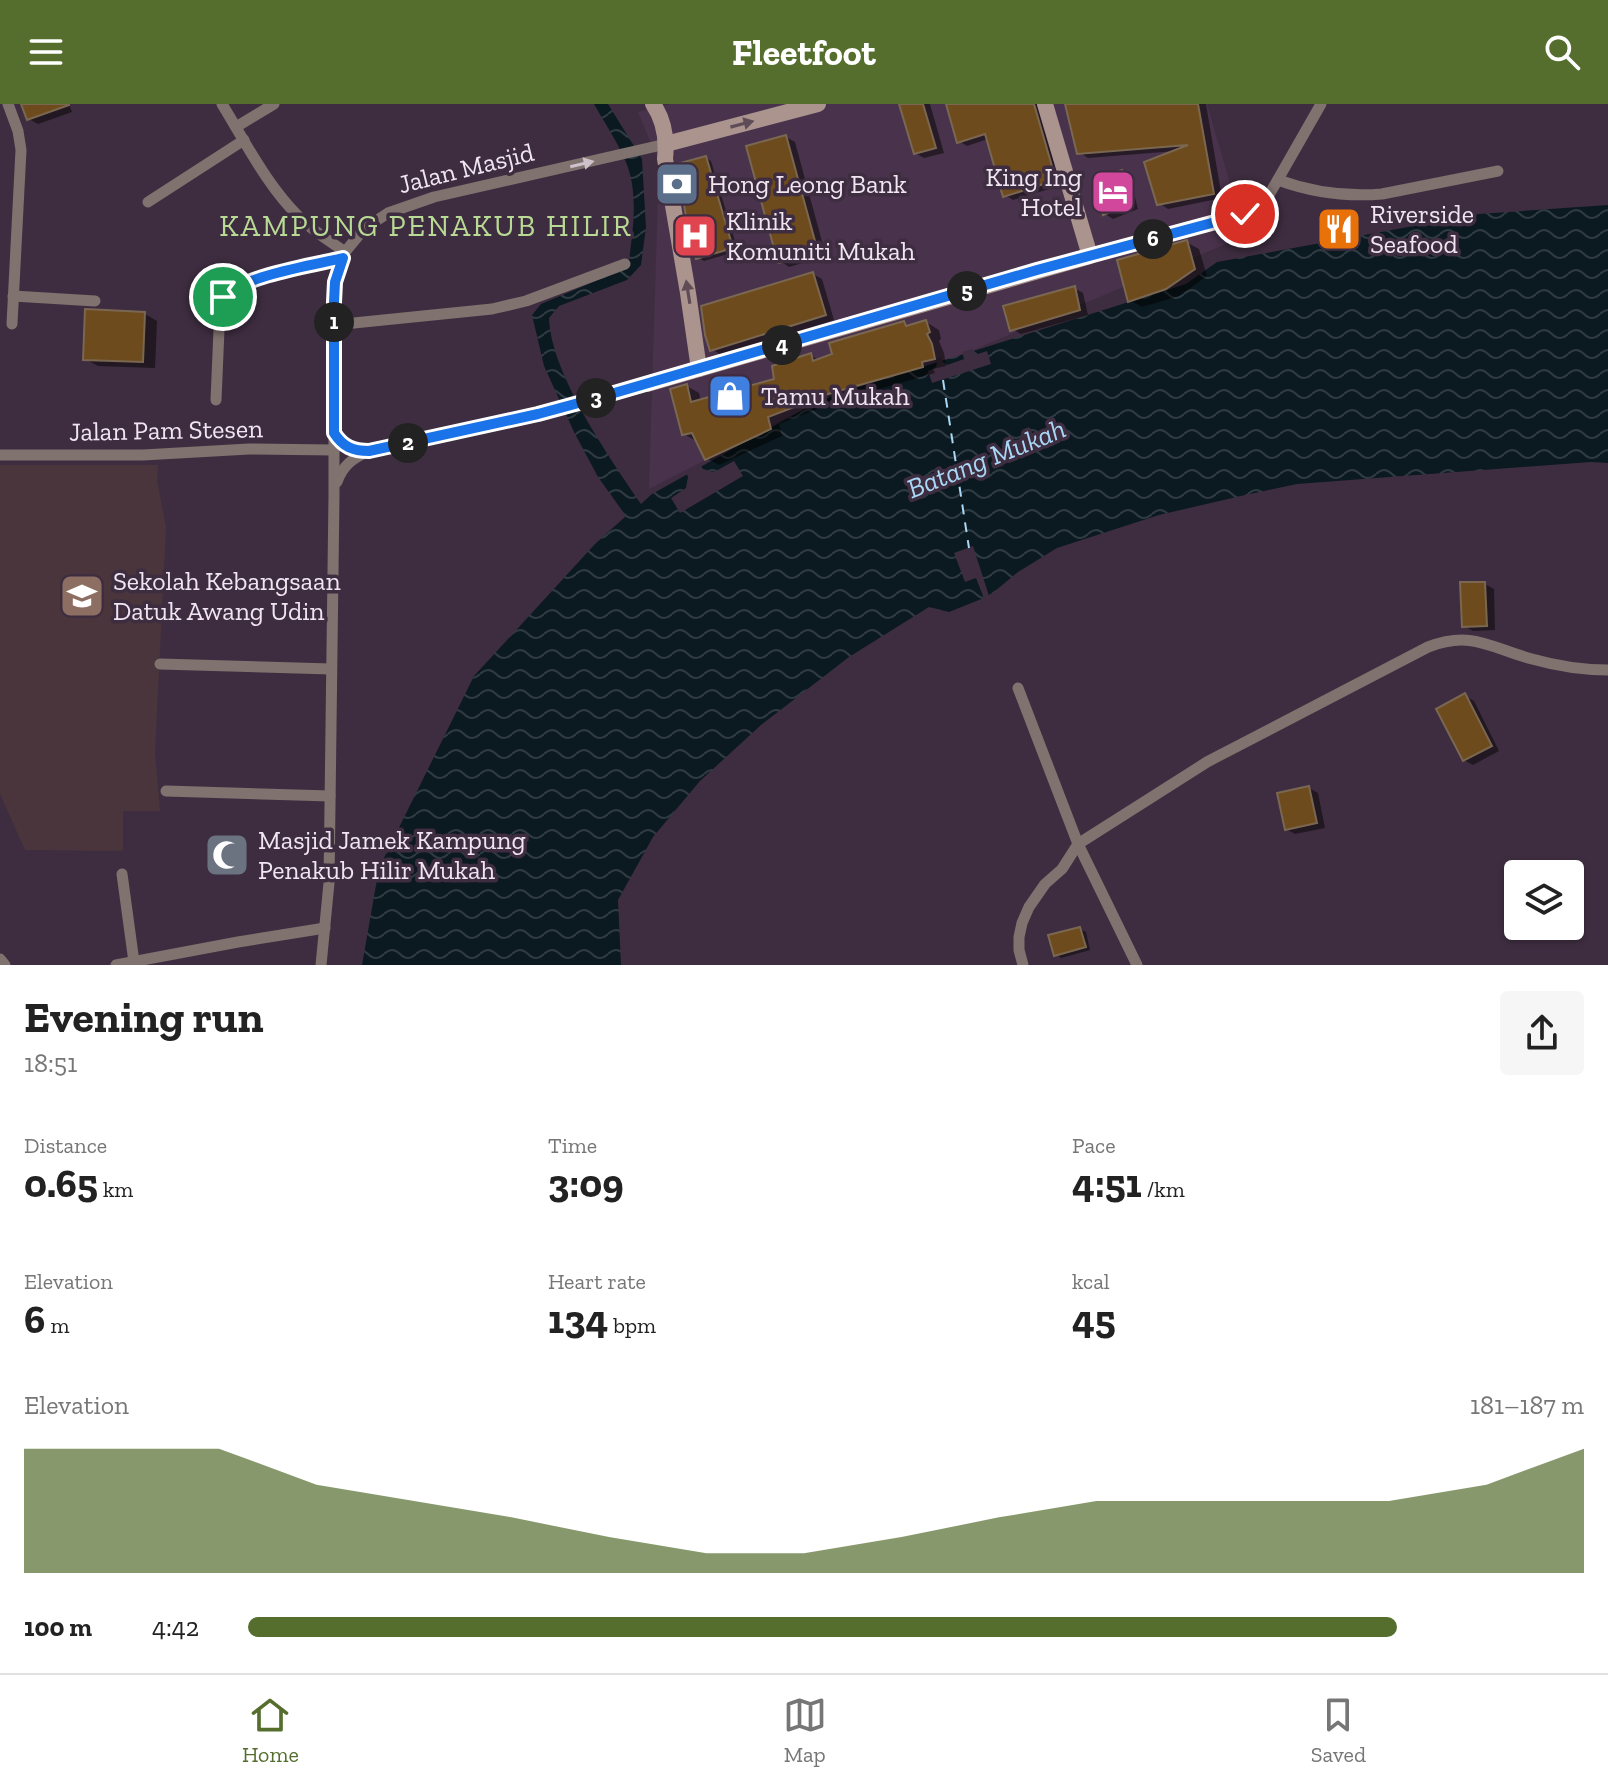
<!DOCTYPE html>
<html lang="en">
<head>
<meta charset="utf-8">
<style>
	body { margin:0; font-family:"Zilla Slab",serif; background:#f6f6f6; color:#222; height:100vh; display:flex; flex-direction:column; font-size:30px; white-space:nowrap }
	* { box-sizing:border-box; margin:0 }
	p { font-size:26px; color:#767676 }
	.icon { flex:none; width:44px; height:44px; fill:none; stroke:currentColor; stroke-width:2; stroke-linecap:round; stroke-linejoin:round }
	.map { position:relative; height:861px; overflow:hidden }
	.drawer { display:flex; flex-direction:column; background:#fff; flex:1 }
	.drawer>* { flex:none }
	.controls { position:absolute; left:1504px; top:756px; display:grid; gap:16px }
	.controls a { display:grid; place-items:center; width:80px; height:80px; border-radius:8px; background:#fff; box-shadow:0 2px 6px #0004; font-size:40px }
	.pin { position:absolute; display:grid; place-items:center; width:68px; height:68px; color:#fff; margin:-34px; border:4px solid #fff; border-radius:50%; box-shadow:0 2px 8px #0007 }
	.km { position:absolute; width:40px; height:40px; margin:-20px; border-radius:50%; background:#222; color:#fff; font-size:22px; line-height:40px; text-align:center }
	.round { display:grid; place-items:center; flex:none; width:84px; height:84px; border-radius:8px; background:#f6f6f6 }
	.overview { display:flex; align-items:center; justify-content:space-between; height:136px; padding:0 24px }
	h1 { font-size:44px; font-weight:700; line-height:60px }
	.stats { display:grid; grid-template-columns:repeat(3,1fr); gap:12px; height:136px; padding:8px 24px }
	.stats div { display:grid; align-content:center }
	.stats b { font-size:40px; font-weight:700 }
	.stats small { font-size:22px; font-weight:400 }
	.stats p { font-size:22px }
	.chart { height:224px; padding:16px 24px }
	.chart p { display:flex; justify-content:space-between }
	.chart svg { width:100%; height:144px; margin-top:8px; fill:#556e2e; opacity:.7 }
	ul { padding:0 24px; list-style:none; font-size:26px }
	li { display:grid; grid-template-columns:128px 96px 1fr; align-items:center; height:60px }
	li i { height:20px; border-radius:10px; background:#556e2e }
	header { display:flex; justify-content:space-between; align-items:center; height:104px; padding:0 24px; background:#556e2e; color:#fff; font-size:36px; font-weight:700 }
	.tabs { display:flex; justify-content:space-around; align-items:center; height:112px; border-top:2px solid #e0e0e0; background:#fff; font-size:22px; color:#767676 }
	.tabs a { display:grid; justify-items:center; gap:4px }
	.tabs .current { color:#556e2e }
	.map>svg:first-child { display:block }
	.built { fill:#49334c }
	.education { fill:#49353b }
	.water { fill:url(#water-waves) }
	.pier { fill:#3e2d40 }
	.shadow { fill:#0007 }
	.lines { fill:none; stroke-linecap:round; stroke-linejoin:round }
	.ferry { stroke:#a8d8f5; stroke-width:2; stroke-dasharray:10 8; stroke-linecap:butt }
	.building { fill:#6e4b1d; stroke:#7a6751; stroke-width:2 }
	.street { stroke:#80726e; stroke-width:11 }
	.secondary { stroke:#ab948e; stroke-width:16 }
	.oneway { fill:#5f4c57 }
	.oneway2 { fill:#cec2ca }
	.route-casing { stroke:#fff; stroke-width:16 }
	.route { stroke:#1a73e8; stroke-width:10 }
	.labels { text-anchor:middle; stroke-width:7; stroke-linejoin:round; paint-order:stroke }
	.street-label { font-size:26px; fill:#f0e5f1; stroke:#3e2d40 }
	.poi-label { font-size:26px; fill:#f0e5f1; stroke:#3e2d40; text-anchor:start }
	.water-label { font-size:28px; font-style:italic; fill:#a8d8f5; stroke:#3e2d40 }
	.quarter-label { font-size:30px; letter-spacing:2px; fill:#b9da94; stroke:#3e2d40 }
</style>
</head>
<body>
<header><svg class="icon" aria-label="menu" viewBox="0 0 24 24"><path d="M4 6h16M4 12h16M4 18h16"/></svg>Fleetfoot<svg class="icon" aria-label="search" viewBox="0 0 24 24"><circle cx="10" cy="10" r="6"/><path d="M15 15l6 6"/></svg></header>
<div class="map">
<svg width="1608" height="861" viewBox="0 0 1608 861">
	<defs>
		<pattern id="water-waves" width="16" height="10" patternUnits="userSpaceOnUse" patternTransform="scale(2)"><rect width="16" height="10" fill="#0b1921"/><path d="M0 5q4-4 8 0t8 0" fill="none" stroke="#2f3a42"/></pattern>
	</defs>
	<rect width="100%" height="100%" fill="#3e2d40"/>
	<path class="built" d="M671,0H1207L1245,132L963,250L827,293L649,385L659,59L638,8Z"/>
	<path class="education" d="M0,361H158L157,376L166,423L155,649L160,707H123V747L25,746L0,690Z"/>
	<path class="water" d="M594,0H608L642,55L646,123L641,161L627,176L559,202L549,214C551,270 609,353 641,400L652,390L824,294L1186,180L1217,158L1479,110L1608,101V359L1591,358L1297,380L1241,392L1159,411L1057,444L1018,468L989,492L949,508L929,503L849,553L761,621L700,677L653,733L618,796L621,861H362L379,764L474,572L595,440L626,412L598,373L574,328L544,262L532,211L541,200L610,171L629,157C633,125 639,87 625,56C617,37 604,18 594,0Z"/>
	<g class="pier">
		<path d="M972,245L974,249L978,250L987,247L991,260L932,279L928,267L935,264L937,260L935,255L941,253L942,257L947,261L964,255L962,248Z"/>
		<path d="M734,357L743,372L680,409L671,394L686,384L688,373L687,370L701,362L703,365L714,368Z"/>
		<path d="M973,442L990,495L985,497L976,474L965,478L954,449Z"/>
	</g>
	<g class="shadow">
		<path d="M24,0H69L72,8L38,20L29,15Z"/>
		<path d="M904,0H930L944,49L924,54L915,49Z"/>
		<path d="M948,0H1042L1063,81L1013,96L1005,91L988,35L967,42L959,37Z"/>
		<path d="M1067,0H1206L1222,94L1168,105L1159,99L1176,47L1088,54L1079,48Z"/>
		<path d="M786,33L795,38L826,152L789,163L780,157Z"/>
		<path d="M706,54L711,57L738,147L704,157L698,154Z"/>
		<path d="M1121,68L1130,74L1138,105L1113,115L1105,110Z"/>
		<path d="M1186,138L1199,145L1207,172L1179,192L1142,203L1130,196Z"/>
		<path d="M813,170L822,175L834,216L721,251L712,245Z"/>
		<path d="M1074,184L1083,189L1088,211L1021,230L1012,225Z"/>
		<path d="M145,210L157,217L155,264L98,262L85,255Z"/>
		<path d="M926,218L939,226L941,235L939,237L944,249L946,262L933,265L935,269L841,296L779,320L782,332L719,361L706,354L696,337L684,330L687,282L699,289L701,298L777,277L810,251L820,257L903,219L910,223Z"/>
		<path d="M1485,480L1494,485L1495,526L1473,527L1464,522Z"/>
		<path d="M1465,592L1474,597L1499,647L1473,661L1464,656Z"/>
		<path d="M1309,684L1318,689L1325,724L1295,730L1286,725Z"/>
		<path d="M1080,825L1086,828L1090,846L1061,854L1056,850Z"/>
	</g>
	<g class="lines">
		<path class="ferry" d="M943,276L969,444"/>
	</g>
	<g class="building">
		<path d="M21,0H69V1L27,16Z"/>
		<path d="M899,0H923L936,44L914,50Z"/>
		<path d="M946,0H1034L1056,76L1003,93L985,30L957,39Z"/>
		<path d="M1065,0H1198L1214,90L1157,101L1144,58L1188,41L1077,50Z"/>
		<path d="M786,31L818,148L778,159L746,42Z"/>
		<path d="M706,52L733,144L696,155L689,130L677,60Z"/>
		<path d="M1122,66L1130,100L1103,111L1097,75Z"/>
		<path d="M1187,136L1195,165L1166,185L1128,198L1117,156Z"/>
		<path d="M813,168L826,211L710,247L705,231L701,202Z"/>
		<path d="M1075,182L1080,206L1010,227L1003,202Z"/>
		<path d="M85,205L145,208L143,258L83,256Z"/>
		<path d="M926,216L930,228L927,230L932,240L935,255L922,258L923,263L828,290L768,313L771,325L705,356L692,329L682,331L670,285L687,280L691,298L774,275L772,262L811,249L813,257L832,250L829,239L904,217L906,222Z"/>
		<path d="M1460,478H1485L1487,522L1462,523Z"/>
		<path d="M1465,589L1492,642L1463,657L1436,605Z"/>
		<path d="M1309,682L1317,719L1285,726L1277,689Z"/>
		<path d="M1080,823L1086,843L1054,852L1048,831Z"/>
	</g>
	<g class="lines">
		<g class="street">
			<path d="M8,0L18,27L21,46L12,220"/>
			<path d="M222,0C246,39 267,82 300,114C313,127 330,137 345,148"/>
			<path d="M236,23L274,0"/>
			<path d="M1278,76C1311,88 1346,93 1382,90L1498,67"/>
			<path d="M148,98L244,36"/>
			<path d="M1090,152L1229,115C1246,110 1257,103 1269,91L1321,0"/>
			<path d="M13,192L95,197"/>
			<path d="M334,221L492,205L526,197L625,160"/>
			<path d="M216,296L220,202C222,195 224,190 231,187C258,170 311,162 343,154"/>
			<path d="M334,330C343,342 351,347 366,347"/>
			<path d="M0,351H143L249,345L334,346"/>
			<path d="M337,378C343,361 353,354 369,347L538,310L647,280"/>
			<path d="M160,560L331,565"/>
			<path d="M1018,584L1078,740L1137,861"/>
			<path d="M166,687L330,692"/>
			<path d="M122,770L134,858"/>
			<path d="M0,855L5,861"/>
			<path d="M116,861L238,838L325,824"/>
			<path d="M321,861L329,779L334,390V198L335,178L339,160L345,148L364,125L388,109L434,93L666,40"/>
			<path d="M1023,861L1019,846V833L1022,819L1029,803L1045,780L1062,765L1078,740L1207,658L1428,543C1472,526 1491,544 1532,555C1557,562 1582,566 1608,566"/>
		</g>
		<g class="secondary">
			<path d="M653,0C664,16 667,36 665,55L688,189L699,265"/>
			<path d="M666,40L818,0"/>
			<path d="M647,280L1090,152L1045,0"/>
		</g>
	</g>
	<defs><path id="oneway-solid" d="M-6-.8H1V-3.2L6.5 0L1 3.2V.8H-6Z" transform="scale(2)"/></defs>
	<g class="oneway">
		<use href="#oneway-solid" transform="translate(742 20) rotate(-15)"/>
		<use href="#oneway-solid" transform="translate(688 188) rotate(-99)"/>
	</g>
	<use class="oneway2" href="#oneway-solid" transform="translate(582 60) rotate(-13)"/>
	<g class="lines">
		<g class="route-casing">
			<path id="route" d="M223,193C243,172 313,161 343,154L335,178L334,198V329C343,343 353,347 369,347L538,310L597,294L1037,166L1245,110"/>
		</g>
		<use href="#route" class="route"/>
	</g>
	<defs>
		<g id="bank-square" transform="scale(2.3)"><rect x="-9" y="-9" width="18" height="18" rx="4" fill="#5c6f8a" stroke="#3e2d40"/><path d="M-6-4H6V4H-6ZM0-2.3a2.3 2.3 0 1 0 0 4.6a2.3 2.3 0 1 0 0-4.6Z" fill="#fff"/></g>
		<g id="hotel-square" transform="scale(2.3)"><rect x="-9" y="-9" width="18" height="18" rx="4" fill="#d1479c" stroke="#3e2d40"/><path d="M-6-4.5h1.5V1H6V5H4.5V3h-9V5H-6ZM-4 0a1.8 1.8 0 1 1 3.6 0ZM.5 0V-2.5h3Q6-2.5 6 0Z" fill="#fff"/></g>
		<g id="restaurant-square" transform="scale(2.3)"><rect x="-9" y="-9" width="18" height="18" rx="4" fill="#e8710a" stroke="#3e2d40"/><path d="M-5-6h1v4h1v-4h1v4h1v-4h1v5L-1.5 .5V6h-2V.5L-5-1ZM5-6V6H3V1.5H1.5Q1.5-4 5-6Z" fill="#fff"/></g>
		<g id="hospital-square" transform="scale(2.3)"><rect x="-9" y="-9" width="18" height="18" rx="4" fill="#e0444e" stroke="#3e2d40"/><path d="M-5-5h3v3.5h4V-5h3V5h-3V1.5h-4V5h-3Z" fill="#fff"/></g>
		<g id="shop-square" transform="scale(2.3)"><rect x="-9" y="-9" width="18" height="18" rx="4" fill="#3f7fe0" stroke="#3e2d40"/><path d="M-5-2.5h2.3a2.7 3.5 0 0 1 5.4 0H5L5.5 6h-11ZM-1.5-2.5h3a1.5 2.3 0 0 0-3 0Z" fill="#fff"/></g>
		<g id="school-square" transform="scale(2.3)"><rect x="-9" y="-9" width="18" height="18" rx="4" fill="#8d6e63" stroke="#3e2d40"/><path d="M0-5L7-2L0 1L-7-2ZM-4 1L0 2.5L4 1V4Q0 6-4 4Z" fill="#fff"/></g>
		<g id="mosque-square" transform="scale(2.3)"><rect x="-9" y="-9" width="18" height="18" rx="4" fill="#6b7280" stroke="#3e2d40"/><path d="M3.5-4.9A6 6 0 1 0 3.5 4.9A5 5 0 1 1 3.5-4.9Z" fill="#fff"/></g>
	</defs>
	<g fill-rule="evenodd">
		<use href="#bank-square" x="677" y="80"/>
		<use href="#hotel-square" x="1113" y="88"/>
		<use href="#restaurant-square" x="1339" y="125"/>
		<use href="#hospital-square" x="695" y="132"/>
		<use href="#shop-square" x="730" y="292"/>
		<use href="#school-square" x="82" y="492"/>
		<use href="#mosque-square" x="227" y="751"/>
	</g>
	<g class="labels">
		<g class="street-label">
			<text transform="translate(466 64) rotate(-14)" y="9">Jalan Masjid</text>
			<text transform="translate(166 326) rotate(-1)" y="9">Jalan Pam Stesen</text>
		</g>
		<g class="poi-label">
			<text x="1082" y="82" text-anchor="end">King Ing<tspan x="1082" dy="30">Hotel</tspan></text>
			<text x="708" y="89">Hong Leong Bank</text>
			<text x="1370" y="119">Riverside<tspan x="1370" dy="30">Seafood</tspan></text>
			<text x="726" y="126">Klinik<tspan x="726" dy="30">Komuniti Mukah</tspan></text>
			<text x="761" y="301">Tamu Mukah</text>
			<text x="113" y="486">Sekolah Kebangsaan<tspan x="113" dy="30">Datuk Awang Udin</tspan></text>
			<text x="258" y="745">Masjid Jamek Kampung<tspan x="258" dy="30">Penakub Hilir Mukah</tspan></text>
		</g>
		<g class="water-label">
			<text transform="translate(986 354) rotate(-22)" y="10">Batang Mukah</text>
		</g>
		<g class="quarter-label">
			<text x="426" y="132">KAMPUNG PENAKUB HILIR</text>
		</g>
	</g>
</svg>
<div class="controls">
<a><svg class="icon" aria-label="layers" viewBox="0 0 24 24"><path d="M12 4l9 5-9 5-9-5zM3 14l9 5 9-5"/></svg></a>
</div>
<div class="pin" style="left:223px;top:193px;background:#1e9e55"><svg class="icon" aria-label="arrive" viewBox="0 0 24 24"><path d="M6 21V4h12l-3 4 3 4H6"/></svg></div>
<div class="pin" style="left:1245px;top:110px;background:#d93025"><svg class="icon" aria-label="check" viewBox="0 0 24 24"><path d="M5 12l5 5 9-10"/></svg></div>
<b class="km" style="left:334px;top:218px">1</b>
<b class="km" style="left:408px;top:339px">2</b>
<b class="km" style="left:596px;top:294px">3</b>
<b class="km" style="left:782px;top:241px">4</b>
<b class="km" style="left:967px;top:187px">5</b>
<b class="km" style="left:1153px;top:135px">6</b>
</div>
<section class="drawer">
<div class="overview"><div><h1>Evening run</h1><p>18:51</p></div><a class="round"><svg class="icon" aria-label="share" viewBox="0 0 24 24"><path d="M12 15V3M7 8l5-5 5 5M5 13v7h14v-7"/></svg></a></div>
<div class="stats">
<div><p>Distance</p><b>0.65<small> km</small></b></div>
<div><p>Time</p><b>3:09</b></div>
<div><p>Pace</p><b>4:51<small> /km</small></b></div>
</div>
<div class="stats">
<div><p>Elevation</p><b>6<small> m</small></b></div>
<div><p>Heart rate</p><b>134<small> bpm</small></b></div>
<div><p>kcal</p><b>45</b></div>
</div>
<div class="chart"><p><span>Elevation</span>181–187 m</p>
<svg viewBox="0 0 160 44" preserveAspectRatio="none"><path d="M0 44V6L10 6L20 6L30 17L40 22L50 27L60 33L70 38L80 38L90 33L100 27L110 22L120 22L130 22L140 22L150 17L160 6V44z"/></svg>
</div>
<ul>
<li><b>100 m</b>4:42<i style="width:86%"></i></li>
</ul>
</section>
<nav class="tabs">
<a class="current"><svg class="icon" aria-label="home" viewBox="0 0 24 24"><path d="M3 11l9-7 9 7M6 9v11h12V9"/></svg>Home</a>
<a><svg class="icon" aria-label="map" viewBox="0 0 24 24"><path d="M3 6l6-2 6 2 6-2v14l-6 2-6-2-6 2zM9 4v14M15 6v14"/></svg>Map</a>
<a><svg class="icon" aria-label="saved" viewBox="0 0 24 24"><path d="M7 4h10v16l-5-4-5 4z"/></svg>Saved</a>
</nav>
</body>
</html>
